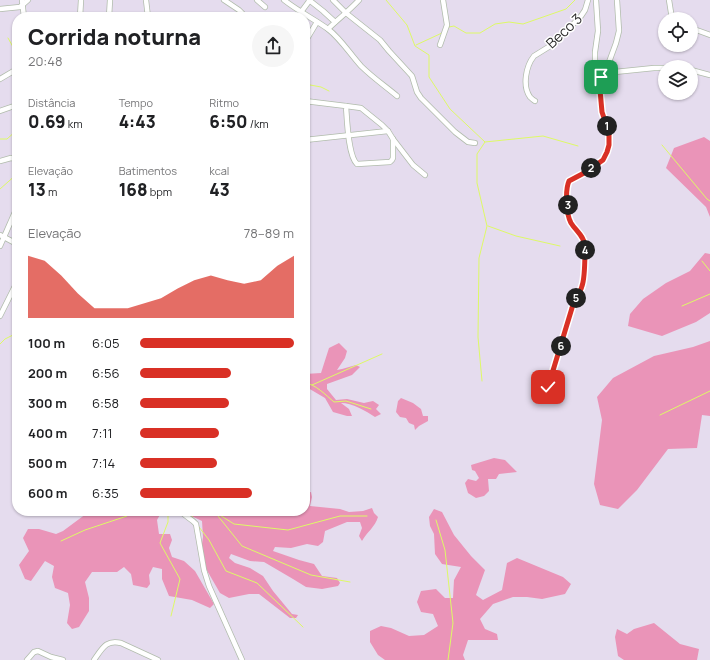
<!DOCTYPE html>
<html lang="pt">
<head>
<meta charset="utf-8">
<style>
	body { margin:0; font-family:Manrope,sans-serif; background:#f6f6f6; color:#202124; height:100vh; display:flex; flex-direction:column; font-size:15px; white-space:nowrap }
	* { box-sizing:border-box; margin:0 }
	p { font-size:13px; color:#757577 }
	.icon { flex:none; width:22px; height:22px; fill:none; stroke:currentColor; stroke-width:2; stroke-linecap:round; stroke-linejoin:round }
	.map { position:relative; flex:1; overflow:hidden }
	.sheet { position:absolute; left:12px; top:12px; width:298px; height:504px; display:flex; flex-direction:column; background:#fff; border-radius:16px; box-shadow:0 1px 3px #0004 }
	.sheet>* { flex:none }
	.tools { position:absolute; left:658px; top:12px; display:grid; gap:8px }
	.tools a { display:grid; place-items:center; width:40px; height:40px; border-radius:50%; background:#fff; box-shadow:0 1px 3px #0004; font-size:20px }
	.pin { position:absolute; display:grid; place-items:center; width:34px; height:34px; color:#fff; margin:-17px; border-radius:8px; box-shadow:0 2px 6px #0006 }
	.km { position:absolute; width:20px; height:20px; margin:-10px; border-radius:50%; background:#222; color:#fff; font-size:11px; line-height:20px; text-align:center }
	.round { display:grid; place-items:center; flex:none; width:42px; height:42px; border-radius:21px; background:#f6f6f6 }
	.head { display:flex; align-items:center; justify-content:space-between; height:68px; padding:0 16px }
	h1 { font-size:22px; font-weight:800; line-height:30px }
	.metrics { display:grid; grid-template-columns:repeat(3,1fr); gap:6px; height:68px; padding:4px 16px }
	.metrics div { display:grid; align-content:center }
	.metrics b { font-size:17px; font-weight:800 }
	.metrics small { font-size:11px; font-weight:400 }
	.metrics p { font-size:11px }
	.chart { height:112px; padding:8px 16px }
	.chart p { display:flex; justify-content:space-between }
	.chart svg { width:100%; height:72px; margin-top:4px; fill:#d93025; opacity:.7 }
	ul { padding:0 16px; list-style:none; font-size:13px }
	li { display:grid; grid-template-columns:64px 48px 1fr; align-items:center; height:30px }
	li i { height:10px; border-radius:5px; background:#d93025 }
	.map>svg:first-child { display:block }
	.green { fill:#ea94b8 }
	.lines { fill:none; stroke-linecap:round; stroke-linejoin:round }
	.stream { stroke:#defa66; stroke-width:1 }
	.minor-casing { stroke:#b1bcac; stroke-width:6 }
	.minor { stroke:#fff; stroke-width:4.5 }
	.route-casing { stroke:#fff; stroke-width:8 }
	.route { stroke:#d93025; stroke-width:5 }
	.labels { text-anchor:middle; stroke-width:3; stroke-linejoin:round; paint-order:stroke }
	.street-label { font-size:14px; fill:#2b2b2b; stroke:#fff }
</style>
</head>
<body>
<div class="map">
<svg width="710" height="660" viewBox="0 0 710 660">
	<rect width="100%" height="100%" fill="#e5dcee"/>
	<g class="green">
		<path d="M704,137L710,141V217L706,207L666,168L674,148Z"/>
		<path d="M705,253L710,254V313L696,322L662,336L628,326L630,314L643,299L666,283L690,271Z"/>
		<path d="M710,341V416L702,415L697,448L668,449L637,490L618,509L600,505L594,484L602,420L597,397L613,378L654,356L693,347Z"/>
		<path d="M339,343L347,351L345,358L337,370L342,369L356,365L360,367L352,375L327,384V389L336,400L347,399L364,403L373,401L379,405L376,409L381,414L375,417C366,411 352,403 341,403L349,409L352,416H347L333,412L325,398L308,388L305,389V374L321,373L329,348Z"/>
		<path d="M401,398L413,403L421,409L423,416H428V421L419,426L415,430L414,425L409,423L406,418L400,417L396,412L398,401Z"/>
		<path d="M494,458L505,460L517,472L499,474L496,479H488L489,491L484,496L476,498L468,493L465,483L468,479L476,481L479,478L475,471L472,470L471,465Z"/>
		<path d="M311,492L312,497L310,506L340,509L349,512L363,511L372,508L374,513L378,517C375,527 367,532 362,541L359,536L362,528L360,522H347L325,531L323,542L318,546L307,544L291,548L275,547L273,551L299,560L314,564L322,576L337,578L340,583L338,586L322,589L306,587L293,579L264,562L250,561L231,554L229,558L235,563L250,568L263,576L273,591L292,614L298,615L296,618H290L259,594H249L229,598L220,593L205,567L201,550L203,537L202,521L187,514L186,511H305V493Z"/>
		<path d="M434,509L442,512L454,535L471,556L485,570L476,595L483,600L502,590L507,563L517,558L563,577L571,584L565,594L542,599L527,597H513L493,604L480,619L485,629L497,634L498,640H468L463,655L465,660H385L378,655L370,642V631L381,626L391,628L409,636L424,635L438,626L433,614L421,612L417,602L421,591L436,589L445,598H453L454,580L461,567L442,564L435,554L434,534L430,526L429,517Z"/>
		<path d="M90,511H162L157,520L159,534H170L172,540L169,548L172,557L184,561L195,571L214,604L210,608L192,600L169,596L162,579V569L153,567L149,575L150,584L147,588L133,585L131,574L124,567L117,572H92L85,582L89,598V611L79,627L72,629L67,623L70,605L68,593L55,588L52,577L54,566L45,561L31,581L25,579L19,565L29,551L23,538L28,529H39L56,534L63,531Z"/>
		<path d="M654,623L680,644L699,649L697,660H624L618,656L615,637L617,629L627,634L634,629Z"/>
	</g>
	<g class="lines">
		<g class="stream">
			<path d="M386,0L407,25L415,46L429,55V77L450,109L485,142L477,154V183L487,226L479,258L478,337L482,381"/>
			<path d="M449,27L454,26L466,33H480L495,24L509,22L523,24L566,9L575,0"/>
			<path d="M8,38L17,54"/>
			<path d="M416,45L442,33"/>
			<path d="M305,84L321,87L329,91"/>
			<path d="M0,139H7L17,130"/>
			<path d="M485,142L543,136L578,146"/>
			<path d="M662,145L707,199L710,201"/>
			<path d="M0,189L17,174"/>
			<path d="M488,226L516,236L560,246"/>
			<path d="M702,261L710,271"/>
			<path d="M682,306L710,294"/>
			<path d="M0,344L5,339L17,333"/>
			<path d="M305,383C314,383 327,396 334,402L346,401L371,409"/>
			<path d="M312,385L382,354"/>
			<path d="M660,415L710,391"/>
			<path d="M168,511V522L160,543L180,579L171,616"/>
			<path d="M189,511L193,518"/>
			<path d="M214,511L242,546L311,575L350,582"/>
			<path d="M215,512L234,524L288,530L340,516H367"/>
			<path d="M436,520L445,550L453,623L448,660"/>
			<path d="M199,527L209,540L226,571L257,583L303,627"/>
			<path d="M61,541L85,530L127,516L132,511"/>
		</g>
		<g class="minor-casing">
			<g id="minor">
				<path d="M22,0L24,17"/>
				<path d="M146,0L148,17"/>
				<path d="M224,0L239,10L246,17"/>
				<path d="M257,0L265,7"/>
				<path d="M284,0C298,11 314,19 328,29C341,39 350,54 361,66C372,77 385,86 397,96"/>
				<path d="M309,0L323,11L335,22"/>
				<path d="M333,0L346,13L380,40L389,51L412,76L417,92L421,98L455,132L468,142L475,143"/>
				<path d="M669,0L672,19"/>
				<path d="M0,9L20,7L28,0"/>
				<path d="M301,12L310,0"/>
				<path d="M80,17L81,0"/>
				<path d="M109,17L110,0"/>
				<path d="M691,28L710,35"/>
				<path d="M328,29C338,19 349,11 359,0"/>
				<path d="M305,42L317,22"/>
				<path d="M440,45L447,25L443,0"/>
				<path d="M691,70L710,75"/>
				<path d="M605,73L616,43L619,31L617,0"/>
				<path d="M604,74L605,73L654,68H665"/>
				<path d="M0,79L17,69"/>
				<path d="M305,101L346,106C347,119 348,156 357,164L390,162L392,160L393,158V139"/>
				<path d="M535,101C533,100 531,98 530,97C522,86 526,66 534,56L555,43L581,16L585,10L588,0"/>
				<path d="M346,106L361,108L382,125L388,131L393,139L413,165L425,175"/>
				<path d="M0,111L17,105"/>
				<path d="M305,140L388,131"/>
				<path d="M0,161L11,158L17,159"/>
				<path d="M0,235L17,244"/>
				<path d="M0,246L15,212L17,209"/>
				<path d="M0,316L17,282"/>
				<path d="M548,387C556,361 564,334 572,308C574,300 580,294 582,286C585,278 585,255 585,246C584,236 576,231 571,223C566,214 565,190 569,181L586,172L603,160L607,152L609,145V133L602,112L600,90L601,77L595,60V52L598,31L596,0"/>
				<path d="M181,511C185,517 191,518 196,524L204,570L209,586L242,660"/>
				<path d="M27,660L34,652L38,651L51,657L63,660"/>
				<path d="M94,660C102,649 106,639 121,643L158,660"/>
			</g>
		</g>
		<use href="#minor" class="minor"/>
	</g>
	<g class="lines">
		<g class="route-casing">
			<path id="route" d="M548,387C556,361 564,334 572,308C574,300 580,294 582,286C585,278 585,255 585,246C584,236 576,231 571,223C566,214 565,190 569,181L586,172L603,160L607,152L609,145V133L602,112L600,90L601,77"/>
		</g>
		<use href="#route" class="route"/>
	</g>
	<g class="labels">
		<g class="street-label">
			<text transform="translate(564 31) rotate(-43)" y="5">Beco 3</text>
		</g>
	</g>
</svg>
<div class="tools">
<a><svg class="icon" aria-label="locate" viewBox="0 0 24 24"><circle cx="12" cy="12" r="6"/><path d="M12 2v4M12 18v4M2 12h4M18 12h4"/></svg></a>
<a><svg class="icon" aria-label="layers" viewBox="0 0 24 24"><path d="M12 4l9 5-9 5-9-5zM3 14l9 5 9-5"/></svg></a>
</div>
<div class="pin" style="left:601px;top:77px;background:#1e9e55"><svg class="icon" aria-label="arrive" viewBox="0 0 24 24"><path d="M6 21V4h12l-3 4 3 4H6"/></svg></div>
<div class="pin" style="left:548px;top:387px;background:#d93025"><svg class="icon" aria-label="check" viewBox="0 0 24 24"><path d="M5 12l5 5 9-10"/></svg></div>
<b class="km" style="left:607px;top:126px">1</b>
<b class="km" style="left:591px;top:168px">2</b>
<b class="km" style="left:568px;top:205px">3</b>
<b class="km" style="left:585px;top:250px">4</b>
<b class="km" style="left:576px;top:298px">5</b>
<b class="km" style="left:561px;top:346px">6</b>
<section class="sheet">
<div class="head"><div><h1>Corrida noturna</h1><p>20:48</p></div><a class="round"><svg class="icon" aria-label="share" viewBox="0 0 24 24"><path d="M12 15V3M7 8l5-5 5 5M5 13v7h14v-7"/></svg></a></div>
<div class="metrics">
<div><p>Distância</p><b>0.69<small> km</small></b></div>
<div><p>Tempo</p><b>4:43</b></div>
<div><p>Ritmo</p><b>6:50<small> /km</small></b></div>
</div>
<div class="metrics">
<div><p>Elevação</p><b>13<small> m</small></b></div>
<div><p>Batimentos</p><b>168<small> bpm</small></b></div>
<div><p>kcal</p><b>43</b></div>
</div>
<div class="chart"><p><span>Elevação</span>78–89 m</p>
<svg viewBox="0 0 160 44" preserveAspectRatio="none"><path d="M0 44V6L10 9L20 18L30 29L40 38L50 38L60 38L70 35L80 32L90 26L100 21L110 18L120 21L130 23L140 21L150 12L160 6V44z"/></svg>
</div>
<ul>
<li><b>100 m</b>6:05<i style="width:100%"></i></li>
<li><b>200 m</b>6:56<i style="width:59%"></i></li>
<li><b>300 m</b>6:58<i style="width:58%"></i></li>
<li><b>400 m</b>7:11<i style="width:51%"></i></li>
<li><b>500 m</b>7:14<i style="width:50%"></i></li>
<li><b>600 m</b>6:35<i style="width:73%"></i></li>
</ul>
</section>
</div>
</body>
</html>
